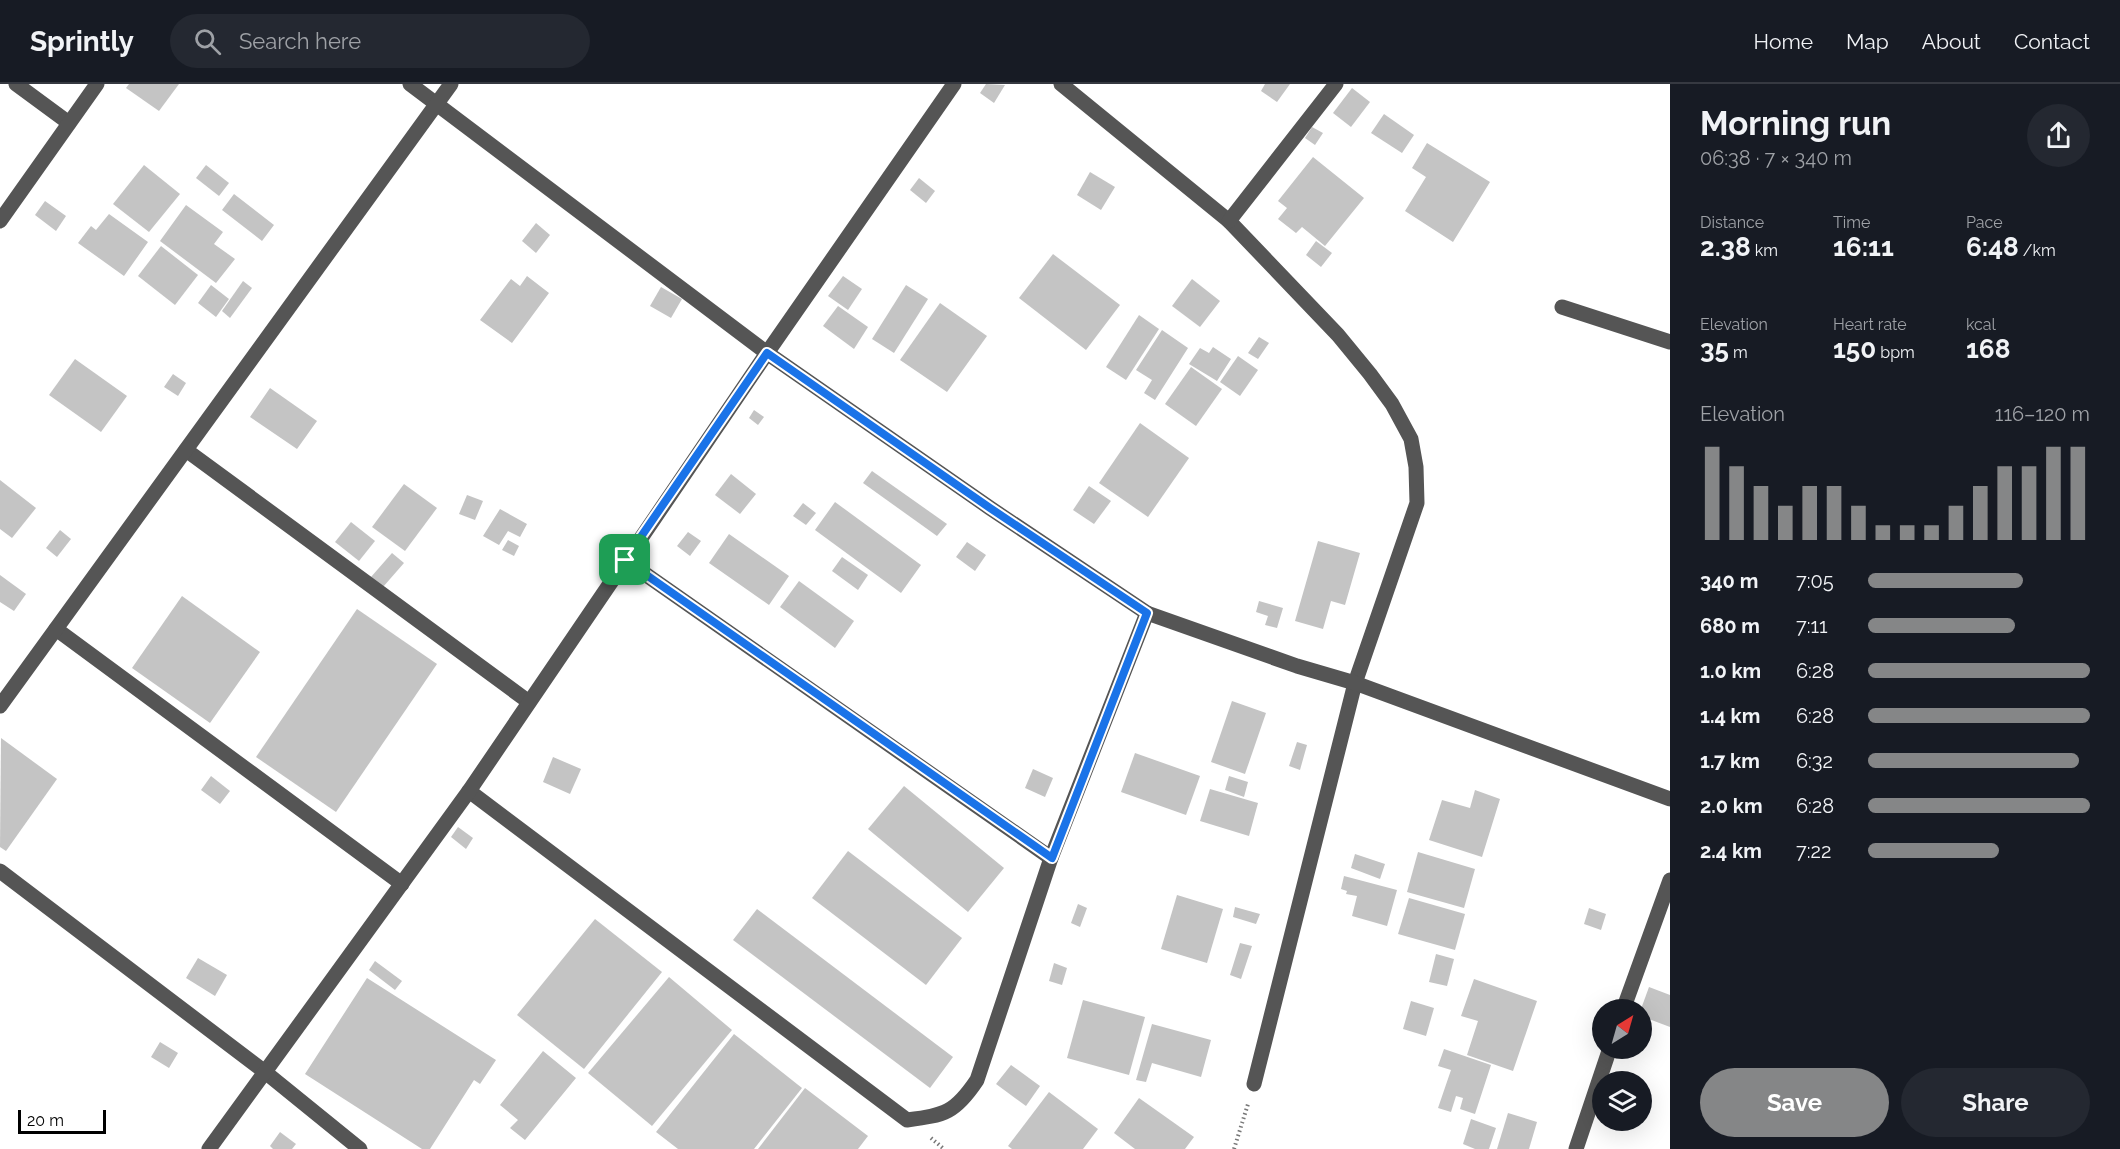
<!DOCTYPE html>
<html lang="en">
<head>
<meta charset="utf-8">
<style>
	body { margin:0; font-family:Raleway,sans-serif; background:#242831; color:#f1f3f6; height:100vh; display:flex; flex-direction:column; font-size:22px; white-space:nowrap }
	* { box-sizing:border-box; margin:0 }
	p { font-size:20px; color:#9ea1a6 }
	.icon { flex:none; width:33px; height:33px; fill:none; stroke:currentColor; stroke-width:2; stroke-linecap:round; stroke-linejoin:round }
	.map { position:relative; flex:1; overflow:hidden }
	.details { display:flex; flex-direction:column; background:#171b24; width:450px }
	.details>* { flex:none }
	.needle { width:39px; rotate:37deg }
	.buttons { position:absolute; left:1592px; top:915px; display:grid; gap:12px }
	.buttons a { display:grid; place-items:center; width:60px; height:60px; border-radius:50%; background:#171b24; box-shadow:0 6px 24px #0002; font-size:30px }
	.scale { position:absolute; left:18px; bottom:15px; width:88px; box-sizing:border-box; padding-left:6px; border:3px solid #000; border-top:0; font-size:16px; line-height:21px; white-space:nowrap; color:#000; -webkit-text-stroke:4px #fff; paint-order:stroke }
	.pin { position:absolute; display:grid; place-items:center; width:51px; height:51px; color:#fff; margin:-26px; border-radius:12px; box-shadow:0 3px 9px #0006 }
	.round { display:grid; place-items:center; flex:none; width:63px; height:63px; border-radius:32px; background:#242831 }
	.head { display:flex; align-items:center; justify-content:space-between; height:102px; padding:0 30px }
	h1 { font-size:33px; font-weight:700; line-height:45px }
	.metrics { display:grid; grid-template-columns:repeat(3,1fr); gap:9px; height:102px; padding:6px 30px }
	.metrics div { display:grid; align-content:center }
	.metrics b { font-size:26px; font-weight:700 }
	.metrics small { font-size:16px; font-weight:400 }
	.metrics p { font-size:16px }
	.chart { height:168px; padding:12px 30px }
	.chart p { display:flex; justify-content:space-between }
	.chart svg { width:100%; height:108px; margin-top:6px; stroke:#858687; stroke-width:6 }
	.primary-button { display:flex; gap:12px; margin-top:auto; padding:12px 30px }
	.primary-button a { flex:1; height:69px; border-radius:36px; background:#858687; color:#fff; font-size:24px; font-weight:700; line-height:69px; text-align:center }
	.primary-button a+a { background:#242831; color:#f1f3f6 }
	ul { padding:0 30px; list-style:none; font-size:20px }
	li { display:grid; grid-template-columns:96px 72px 1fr; align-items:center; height:45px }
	li i { height:15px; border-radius:8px; background:#858687 }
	header { display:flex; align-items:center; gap:36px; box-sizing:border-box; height:84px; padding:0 30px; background:#171b24; border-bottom:2px solid #363941 }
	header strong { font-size:28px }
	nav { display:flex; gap:33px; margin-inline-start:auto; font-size:21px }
	.search { width:420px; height:54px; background:#242831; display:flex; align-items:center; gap:15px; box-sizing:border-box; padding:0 21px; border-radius:33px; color:#9ea1a6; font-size:22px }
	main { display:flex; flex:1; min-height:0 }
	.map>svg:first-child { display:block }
	.building { fill:#c4c4c4 }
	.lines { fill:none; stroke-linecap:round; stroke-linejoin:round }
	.path { stroke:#777; stroke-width:4; stroke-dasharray:1.5 3; stroke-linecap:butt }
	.minor { stroke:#555; stroke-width:15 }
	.route-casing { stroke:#fff; stroke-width:12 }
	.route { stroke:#1a73e8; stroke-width:8 }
</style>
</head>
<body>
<header>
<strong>Sprintly</strong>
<div class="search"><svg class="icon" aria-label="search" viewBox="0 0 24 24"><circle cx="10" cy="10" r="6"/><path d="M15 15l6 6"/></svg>Search here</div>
<nav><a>Home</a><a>Map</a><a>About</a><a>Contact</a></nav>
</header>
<main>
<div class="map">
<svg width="1670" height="1065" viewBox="0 0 1670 1065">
	<rect width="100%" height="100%" fill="#fff"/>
	<g class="building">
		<path d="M129,0H179L159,27L126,4Z"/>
		<path d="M986,0L1005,1L994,19L980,9Z"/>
		<path d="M1265,0H1290L1277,18L1261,7Z"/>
		<path d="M1352,4L1370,18L1351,43L1333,29Z"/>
		<path d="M1384,30L1414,51L1402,69L1371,49Z"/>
		<path d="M1312,43L1323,49L1315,61L1305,54Z"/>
		<path d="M1427,59L1490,98L1453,158L1405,127L1426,93L1412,84Z"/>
		<path d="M1313,73L1364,114L1325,162L1302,143L1296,149L1278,135L1287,124L1278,117Z"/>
		<path d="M144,81L180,110L149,148L113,120Z"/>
		<path d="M206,81L229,99L219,112L196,94Z"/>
		<path d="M1090,88L1115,103L1101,126L1077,111Z"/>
		<path d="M919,94L935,107L926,119L910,106Z"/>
		<path d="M234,110L274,141L262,157L222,126Z"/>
		<path d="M45,117L66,132L56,147L35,131Z"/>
		<path d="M186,121L223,148L214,160L235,175L216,199L160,157Z"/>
		<path d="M109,130L148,158L124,192L78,159L91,142L96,146Z"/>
		<path d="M536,139L550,151L536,169L522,157Z"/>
		<path d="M1316,157L1332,169L1321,183L1306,171Z"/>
		<path d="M161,162L198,191L175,221L138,192Z"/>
		<path d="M1053,170L1120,221L1086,266L1019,214Z"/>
		<path d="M527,192L549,209L512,259L480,236L511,195L520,202Z"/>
		<path d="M843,192L862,205L848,226L828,212Z"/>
		<path d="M1192,195L1220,217L1200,243L1172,222Z"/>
		<path d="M243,197L252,204L230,234L222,227Z"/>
		<path d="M211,201L229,215L216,233L198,219Z"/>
		<path d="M906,201L928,215L894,269L872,255Z"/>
		<path d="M661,203L682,215L671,234L650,222Z"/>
		<path d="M940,219L987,252L947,308L900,276Z"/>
		<path d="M838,222L868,243L854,265L823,242Z"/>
		<path d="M1139,231L1159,245L1126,296L1106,283Z"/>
		<path d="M1162,246L1188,264L1155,316L1144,309L1152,296L1136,286Z"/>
		<path d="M1259,253L1269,259L1258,275L1248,269Z"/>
		<path d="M1213,263L1231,275L1217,297L1189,280L1200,264L1209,269Z"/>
		<path d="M1238,272L1258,286L1240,312L1220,298Z"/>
		<path d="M75,275L127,312L101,348L49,311Z"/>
		<path d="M1191,283L1222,305L1196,342L1165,320Z"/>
		<path d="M173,290L186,299L178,312L164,303Z"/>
		<path d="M270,304L317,337L297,365L250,333Z"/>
		<path d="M754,326L764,333L758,341L749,334Z"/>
		<path d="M1140,339L1189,374L1148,433L1099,399Z"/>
		<path d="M872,387L947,440L937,452L863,399Z"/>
		<path d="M731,390L756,410L740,430L715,411Z"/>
		<path d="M0,396L36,424L12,454L0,445Z"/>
		<path d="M404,400L437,424L405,467L372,443Z"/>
		<path d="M1089,402L1111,417L1094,440L1073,426Z"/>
		<path d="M467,411L483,417L475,436L459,430Z"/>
		<path d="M835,418L921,481L901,509L815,446Z"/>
		<path d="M803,419L816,429L806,441L793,432Z"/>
		<path d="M500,425L527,440L520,453L508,447L499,461L483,452Z"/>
		<path d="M351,438L375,457L359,477L335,458Z"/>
		<path d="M60,446L71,455L57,473L46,464Z"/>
		<path d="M688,448L701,457L690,472L677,462Z"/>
		<path d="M729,450L789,492L769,521L709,479Z"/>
		<path d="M508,456L519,462L514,472L502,466Z"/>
		<path d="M1318,457L1360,469L1345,521L1331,517L1323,545L1295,537Z"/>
		<path d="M967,458L986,471L975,487L956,473Z"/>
		<path d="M392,469L404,479L383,503L371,493Z"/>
		<path d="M842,473L868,491L858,506L832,487Z"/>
		<path d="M0,491L26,510L14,527L0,518Z"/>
		<path d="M799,497L854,537L835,564L780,523Z"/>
		<path d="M182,512L260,568L210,639L132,584Z"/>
		<path d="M1259,517L1283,524L1277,544L1265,541L1268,532L1256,528Z"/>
		<path d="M357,525L437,580L336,728L256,673Z"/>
		<path d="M1232,617L1266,629L1245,690L1211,678Z"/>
		<path d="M1,654L57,695L6,767L0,763Z"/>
		<path d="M1297,658L1307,661L1300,686L1289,682Z"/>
		<path d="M1135,669L1200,692L1186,731L1121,708Z"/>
		<path d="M553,673L581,685L570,710L543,698Z"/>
		<path d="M1033,685L1053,694L1045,713L1025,704Z"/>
		<path d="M211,692L230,707L220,720L201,706Z"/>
		<path d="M1229,692L1248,698L1244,713L1225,706Z"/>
		<path d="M904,702L1004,784L968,828L868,745Z"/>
		<path d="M1210,705L1258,719L1249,752L1200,737Z"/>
		<path d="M1475,706L1500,715L1482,773L1429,756L1442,716L1470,724Z"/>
		<path d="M458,743L473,754L466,765L451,753Z"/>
		<path d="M848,767L962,854L926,901L812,814Z"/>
		<path d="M1418,768L1475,785L1464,824L1407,808Z"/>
		<path d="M1355,770L1385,780L1380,795L1351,784Z"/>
		<path d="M1344,792L1397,806L1387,842L1352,832L1357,812L1346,810L1347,807L1341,805Z"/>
		<path d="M1177,811L1223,825L1207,879L1161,865Z"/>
		<path d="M1409,814L1465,830L1455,866L1398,850Z"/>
		<path d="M1078,820L1087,824L1080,843L1071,839Z"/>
		<path d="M1235,823L1260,830L1256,840L1233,833Z"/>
		<path d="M1589,824L1606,830L1601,846L1584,840Z"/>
		<path d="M757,825L953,973L930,1004L733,856Z"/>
		<path d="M595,835L662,888L584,985L517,931Z"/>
		<path d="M1240,859L1252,862L1241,895L1230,891Z"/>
		<path d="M1436,870L1454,875L1447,902L1429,898Z"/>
		<path d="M198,874L227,891L215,912L186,894Z"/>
		<path d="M375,877L402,897L395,906L369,886Z"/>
		<path d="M1054,879L1067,884L1062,901L1049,897Z"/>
		<path d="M669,893L732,946L652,1042L588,989Z"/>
		<path d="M367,894L496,976L480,1000L474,996L430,1065H422L305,990Z"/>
		<path d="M1474,895L1537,917L1513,987L1467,971L1478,937L1461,932Z"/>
		<path d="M1649,903L1670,911V943L1641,932V925Z"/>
		<path d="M1083,916L1145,933L1129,991L1067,974Z"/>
		<path d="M1411,917L1434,924L1426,952L1403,945Z"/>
		<path d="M1152,940L1211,956L1201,993L1152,979L1146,998L1136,996Z"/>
		<path d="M734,950L802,1004L754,1065H678L656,1048Z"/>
		<path d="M160,958L178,969L169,984L151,973Z"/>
		<path d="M1444,965L1491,981L1475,1030L1460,1025L1463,1014L1456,1012L1451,1028L1438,1024L1451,986L1438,982Z"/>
		<path d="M543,967L576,994L525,1056L510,1044L518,1036L500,1021Z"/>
		<path d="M1011,981L1040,1002L1026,1022L996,1000Z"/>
		<path d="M805,1004L868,1052L858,1065H758Z"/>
		<path d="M1049,1008L1098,1045L1083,1065H1012L1008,1062Z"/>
		<path d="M1139,1014L1194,1053L1185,1065H1135L1114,1049Z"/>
		<path d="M1508,1029L1537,1038L1529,1065H1497Z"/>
		<path d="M1471,1035L1496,1044L1489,1065H1475L1463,1060Z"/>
		<path d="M280,1048L296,1060L292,1065H273L270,1062Z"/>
	</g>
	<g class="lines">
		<g class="path">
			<path d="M931,1054L944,1065"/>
			<path d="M1234,1065L1248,1020"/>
		</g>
		<g class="minor">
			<path d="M16,0L69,39"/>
			<path d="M410,0L767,269L990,424L1147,529"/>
			<path d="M1061,0L1229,137L1338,251L1370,290L1392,320L1411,355L1416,383L1417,419L1355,599L1254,1000"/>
			<path d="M0,137L97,0"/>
			<path d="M1229,137L1336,0"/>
			<path d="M1562,223L1670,258"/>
			<path d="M186,366L529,618"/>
			<path d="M625,476L1051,774"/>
			<path d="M56,545L402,800"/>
			<path d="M0,622L451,0"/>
			<path d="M469,707L907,1036C945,1031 955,1029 977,996L1051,774L1147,529L1297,582L1355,599L1670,715"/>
			<path d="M0,787L265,988L360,1065"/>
			<path d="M1623,926L1670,796"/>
			<path d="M209,1065L469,707L767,269L954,0"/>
			<path d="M1576,1065L1610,964"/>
		</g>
	</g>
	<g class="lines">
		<g class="route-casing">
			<path id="route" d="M767,269L990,424L1147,529L1052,774L625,476Z"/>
		</g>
		<use href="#route" class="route"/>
	</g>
</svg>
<div class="buttons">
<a><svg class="needle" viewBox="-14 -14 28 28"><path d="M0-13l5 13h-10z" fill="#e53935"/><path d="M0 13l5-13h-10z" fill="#9ea1a6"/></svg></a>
<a><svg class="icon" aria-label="layers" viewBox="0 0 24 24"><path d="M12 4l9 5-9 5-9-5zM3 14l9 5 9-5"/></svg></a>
</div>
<div class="scale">20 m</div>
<div class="pin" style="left:625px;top:476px;background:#1e9e55"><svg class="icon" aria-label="arrive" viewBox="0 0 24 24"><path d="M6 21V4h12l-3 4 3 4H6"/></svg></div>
</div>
<section class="details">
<div class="head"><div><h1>Morning run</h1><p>06:38 · 7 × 340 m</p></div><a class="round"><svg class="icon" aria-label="share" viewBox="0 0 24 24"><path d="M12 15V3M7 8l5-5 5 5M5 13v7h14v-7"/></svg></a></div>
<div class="metrics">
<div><p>Distance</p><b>2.38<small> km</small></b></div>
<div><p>Time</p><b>16:11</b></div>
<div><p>Pace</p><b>6:48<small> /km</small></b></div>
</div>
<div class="metrics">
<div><p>Elevation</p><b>35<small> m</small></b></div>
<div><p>Heart rate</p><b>150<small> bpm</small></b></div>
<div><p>kcal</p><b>168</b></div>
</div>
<div class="chart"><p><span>Elevation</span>116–120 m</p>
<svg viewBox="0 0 160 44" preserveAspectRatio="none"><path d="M5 44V6M15 44V14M25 44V22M35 44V30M45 44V22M55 44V22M65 44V30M75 44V38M85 44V38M95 44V38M105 44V30M115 44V22M125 44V14M135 44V14M145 44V6M155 44V6"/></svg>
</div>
<ul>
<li><b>340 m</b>7:05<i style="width:70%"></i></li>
<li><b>680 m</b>7:11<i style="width:66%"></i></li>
<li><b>1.0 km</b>6:28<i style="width:100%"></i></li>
<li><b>1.4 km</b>6:28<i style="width:100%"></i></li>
<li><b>1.7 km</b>6:32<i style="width:95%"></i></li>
<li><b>2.0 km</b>6:28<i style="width:100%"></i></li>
<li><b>2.4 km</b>7:22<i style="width:59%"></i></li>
</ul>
<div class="primary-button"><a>Save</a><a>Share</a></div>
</section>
</main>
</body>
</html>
